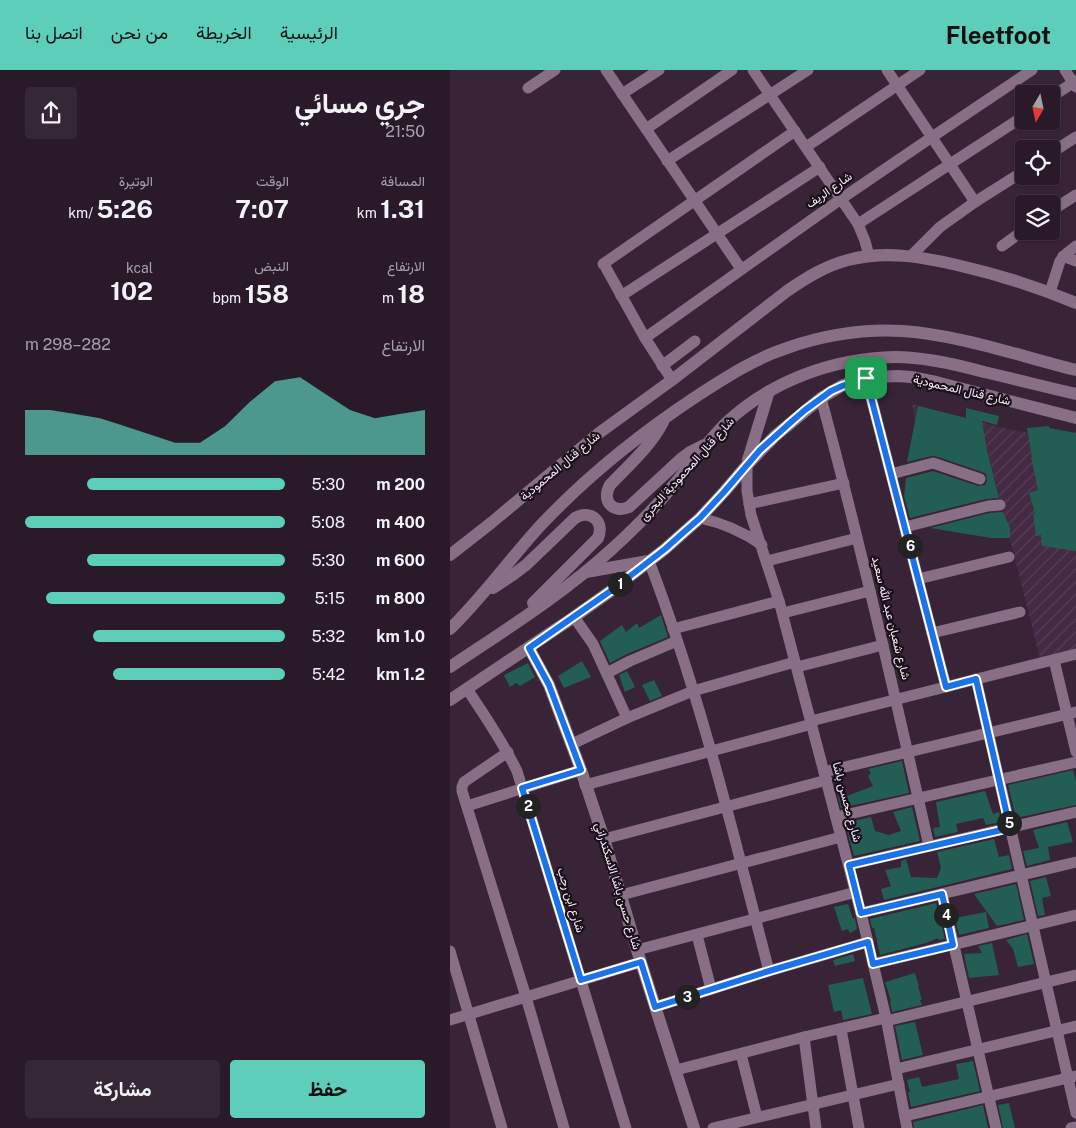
<!DOCTYPE html>
<html lang="ar">
<head>
<meta charset="utf-8">
<style>
	body { margin:0; font-family:"Public Sans",Vazirmatn,sans-serif; background:#362735; color:#f1f3f6; direction:rtl; height:100vh; display:flex; flex-direction:column; font-size:19px; white-space:nowrap }
	* { box-sizing:border-box; margin:0 }
	p { font-size:16px; color:#a5a1a8 }
	.icon { flex:none; width:28px; height:28px; fill:none; stroke:currentColor; stroke-width:2; stroke-linecap:round; stroke-linejoin:round }
	.map { position:relative; flex:1; overflow:hidden; direction:ltr }
	.drawer { display:flex; flex-direction:column; background:#2a1a29; width:450px }
	.drawer>* { flex:none }
	.needle { width:32px; rotate:189deg }
	.fabs { position:absolute; left:565px; top:15px; display:grid; gap:10px }
	.fabs a { display:grid; place-items:center; width:45px; height:45px; border-radius:5px; background:#2a1a29; box-shadow:0 1px 4px #0004,0 0 0 1px #463846; font-size:25px }
	.pin { position:absolute; display:grid; place-items:center; width:42px; height:42px; color:#fff; margin:-21px; border-radius:10px; box-shadow:0 2px 8px #0006 }
	.km { position:absolute; width:25px; height:25px; margin:-12px; border-radius:50%; background:#222; color:#fff; font-size:14px; line-height:25px; text-align:center }
	.round { display:grid; place-items:center; flex:none; width:52px; height:52px; border-radius:5px; background:#362735 }
	.summary { display:flex; align-items:center; justify-content:space-between; height:85px; padding:0 25px }
	h1 { font-size:28px; font-weight:700; line-height:38px }
	.figures { display:grid; grid-template-columns:repeat(3,1fr); gap:8px; height:85px; padding:5px 25px }
	.figures div { display:grid; align-content:center }
	.figures b { font-size:25px; font-weight:700 }
	.figures small { font-size:14px; font-weight:400 }
	.figures p { font-size:14px }
	.chart { height:140px; padding:10px 25px }
	.chart p { display:flex; justify-content:space-between }
	.chart svg { width:100%; height:90px; margin-top:5px; fill:#5dceb9; opacity:.7 }
	.action { display:flex; gap:10px; margin-top:auto; padding:10px 25px }
	.action a { flex:1; height:58px; border-radius:5px; background:#5dceb9; color:#111; font-size:20px; font-weight:700; line-height:58px; text-align:center }
	.action a+a { background:#362735; color:#f1f3f6 }
	ul { padding:0 25px; list-style:none; font-size:16px }
	li { display:grid; grid-template-columns:80px 60px 1fr; align-items:center; height:38px }
	li i { height:12px; border-radius:6px; background:#5dceb9 }
	header { display:flex; align-items:center; gap:30px; box-sizing:border-box; height:70px; padding:0 25px; background:#5dceb9; color:#111 }
	header strong { font-size:24px }
	nav { display:flex; gap:28px; margin-inline-start:auto; font-size:18px }
	main { display:flex; flex:1; min-height:0 }
	.map>svg:first-child { display:block }
	.industrial { fill:url(#industrial-furrows) }
	.building { fill:#225e53 }
	.lines { fill:none; stroke-linecap:round; stroke-linejoin:round }
	.street { stroke:#886f86; stroke-width:11 }
	.secondary { stroke:#886f86; stroke-width:12 }
	.route-casing { stroke:#fff; stroke-width:10 }
	.route { stroke:#1a73e8; stroke-width:6 }
	.labels { text-anchor:middle; stroke-width:4.5; stroke-linejoin:round; paint-order:stroke }
	.street-label { font-size:12px; fill:#f9ebf8; stroke:#191019 }
</style>
</head>
<body>
<header>
<strong>Fleetfoot</strong>
<nav><a>الرئيسية</a><a>الخريطة</a><a>من نحن</a><a>اتصل بنا</a></nav>
</header>
<main>
<div class="map">
<svg width="626" height="1058" viewBox="0 0 626 1058">
	<defs>
		<pattern id="industrial-furrows" width="10" height="10" patternUnits="userSpaceOnUse" patternTransform="scale(1.25)"><rect width="10" height="10" fill="#442a43"/><path d="M-1 1l2-2M0 10L10 0M9 11l2-2" fill="none" stroke="#563f56"/></pattern>
	</defs>
	<rect width="100%" height="100%" fill="#382337"/>
	<path class="industrial" d="M462,334L561,360L626,371V579L590,588L536,375L473,388Z"/>
	<g class="building">
		<path d="M468,336L516,348V338L549,346L547,355L532,351L537,380L549,428L536,429L460,448L454,426L456,408L483,401L528,416L535,415L537,411L536,404L532,402L485,386H481L457,392Z"/>
		<path d="M599,356V358L626,363V481L592,476L591,465L586,466L583,444L585,443L579,423L588,420L581,387H582L577,358Z"/>
		<path d="M551,442H553L560,458V468H541L480,458L539,443Z"/>
		<path d="M211,545L218,567L177,584L160,593L150,571L172,555L176,562L187,553L189,558Z"/>
		<path d="M132,591L141,607L114,618L108,606Z"/>
		<path d="M78,593L85,607L70,616L66,613L60,617L54,605Z"/>
		<path d="M177,601L185,617L175,622L169,605Z"/>
		<path d="M204,610L212,626L200,631L192,615Z"/>
		<path d="M452,691L459,723L391,738L388,726L395,724L397,726L423,716L418,706L421,703L418,699Z"/>
		<path d="M623,700L626,711V735L566,748L558,715Z"/>
		<path d="M535,721L543,744L549,742L551,752L536,755L533,748L506,754L508,762L485,767L483,758L490,757L486,732Z"/>
		<path d="M462,737L470,771L404,786L395,753L421,747L425,761L439,765L451,761L443,742Z"/>
		<path d="M617,752L623,772L598,777L600,790L577,796L573,781L589,778L583,760Z"/>
		<path d="M544,769L549,787L559,785L562,799L434,830L431,819L441,816L435,800L451,797V791L456,789L461,807L487,808L491,798L487,782Z"/>
		<path d="M596,807L601,826L592,828L595,845L588,846L580,811Z"/>
		<path d="M566,814L574,850L547,856L524,824Z"/>
		<path d="M486,833L495,869L489,870L488,868L476,873L430,885L424,858H422L420,849Z"/>
		<path d="M398,834L403,849L405,848L407,859L400,863L398,859L392,861L384,837Z"/>
		<path d="M536,842L539,858L509,865L505,848Z"/>
		<path d="M577,864L584,894L568,897L563,879L556,870Z"/>
		<path d="M542,873L549,905L519,908L514,884L532,883L528,876Z"/>
		<path d="M403,884L405,891L385,896L383,890Z"/>
		<path d="M465,903L469,916H468L472,930H470L472,935L442,942L440,931H441L435,912Z"/>
		<path d="M413,908L422,944L393,950L391,940L384,942L378,915Z"/>
		<path d="M465,952L473,985L452,990L445,956Z"/>
		<path d="M523,991L530,1021L461,1037L458,1022H460L457,1010L469,1007L472,1017L509,1009L506,994Z"/>
		<path d="M559,1033L565,1058H553L548,1035Z"/>
		<path d="M533,1035L538,1058H464L463,1052Z"/>
	</g>
	<g class="lines">
		<g class="street">
			<path d="M156,0L291,199"/>
			<path d="M303,0L408,154L415,171L419,186"/>
			<path d="M437,0L525,132"/>
			<path d="M615,0L626,17"/>
			<path d="M78,18L105,0"/>
			<path d="M172,24L209,0"/>
			<path d="M601,27L626,11"/>
			<path d="M196,59L282,0"/>
			<path d="M356,77L470,0"/>
			<path d="M601,83L626,67"/>
			<path d="M217,91L358,0"/>
			<path d="M601,141L626,125"/>
			<path d="M408,154L574,46"/>
			<path d="M552,176L574,160"/>
			<path d="M461,186L490,157L525,132L574,101"/>
			<path d="M613,186L626,191"/>
			<path d="M153,194L345,61"/>
			<path d="M156,198L195,268L222,310"/>
			<path d="M600,222L610,191L617,183L626,176"/>
			<path d="M171,226L370,97"/>
			<path d="M195,268L391,129L482,67L582,0"/>
			<path d="M212,296L245,271"/>
			<path d="M416,308L496,617"/>
			<path d="M371,328C411,476 445,626 479,776"/>
			<path d="M297,395V421L301,445L329,531L411,843L436,948L457,1058"/>
			<path d="M441,404L483,393L530,409"/>
			<path d="M299,434L394,413"/>
			<path d="M250,448C273,453 292,461 312,475"/>
			<path d="M455,457L538,436L550,435"/>
			<path d="M199,491C250,624 283,763 319,901"/>
			<path d="M317,491L407,468"/>
			<path d="M468,509L559,487"/>
			<path d="M333,543L420,521"/>
			<path d="M124,547L143,574L177,648"/>
			<path d="M223,559L329,531"/>
			<path d="M482,563L570,542"/>
			<path d="M604,590L626,682"/>
			<path d="M347,597L433,575"/>
			<path d="M157,603L180,591L227,571"/>
			<path d="M526,609L626,1043"/>
			<path d="M17,619C35,646 53,672 67,701L176,1058"/>
			<path d="M361,651L626,584"/>
			<path d="M122,674L177,648L243,621L345,592"/>
			<path d="M58,682L14,712L12,717V721L76,927L114,1058"/>
			<path d="M374,702L626,642"/>
			<path d="M135,715L362,654"/>
			<path d="M17,736L131,700"/>
			<path d="M386,747L626,692"/>
			<path d="M154,769L377,710"/>
			<path d="M399,795L626,742"/>
			<path d="M492,824L546,1058"/>
			<path d="M171,825L391,767"/>
			<path d="M411,843L626,792"/>
			<path d="M247,865L261,919"/>
			<path d="M187,880L406,822"/>
			<path d="M0,881L52,1058"/>
			<path d="M423,894L626,845"/>
			<path d="M205,937L319,901L418,872"/>
			<path d="M0,950L191,892"/>
			<path d="M436,951L626,905"/>
			<path d="M391,959L409,1058"/>
			<path d="M354,967L366,1058"/>
			<path d="M291,984L307,1047"/>
			<path d="M446,999L626,956"/>
			<path d="M226,1000L354,967L436,948"/>
			<path d="M455,1046L626,1006"/>
			<path d="M263,1058L449,1014"/>
			<path d="M621,1058L626,1057"/>
		</g>
		<g class="secondary">
			<path d="M213,352C200,377 179,395 160,415C151,431 163,444 179,437L232,388L240,382L254,375"/>
			<path d="M298,390L319,321"/>
			<path d="M0,485L41,453L149,363L222,310L337,221C356,208 375,196 398,190C436,180 473,187 511,196C550,205 588,217 626,233"/>
			<path d="M136,502L198,491"/>
			<path d="M43,518L64,504L76,495L125,448C140,439 155,451 148,468L83,533"/>
			<path d="M0,559C33,527 59,490 90,456C138,405 192,362 250,324C278,306 306,288 337,278C374,265 413,259 452,261C511,265 569,286 626,300"/>
			<path d="M79,578L99,615L131,700L154,769L187,880L244,1058"/>
			<path d="M0,597C55,560 113,524 162,479C183,460 204,439 222,417C240,396 256,373 276,353C321,311 383,288 445,287C475,287 505,294 534,302C565,309 595,317 626,324"/>
			<path d="M0,630L124,547L162,520L215,479L250,448L274,422L297,395L325,366L371,328L393,315L416,308L426,307L448,306L461,307L486,312L626,348"/>
		</g>
	</g>
	<g class="lines">
		<g class="route-casing">
			<path id="route" d="M416,308L496,617L526,609L560,758L399,795L411,843L492,824L503,875L423,894L418,872L319,901L205,937L191,892L131,910L72,718L131,700L99,615L79,578L162,520L215,479L234,462L250,448L274,422L310,380L340,353L355,340L381,321L392,316Z"/>
		</g>
		<use href="#route" class="route"/>
	</g>
	<g class="labels">
		<g class="street-label">
			<text transform="translate(379 120) rotate(-35)" y="4">شارع الريف</text>
			<text transform="translate(512 320) rotate(13)" y="4">شارع قنال المحمودية</text>
			<text transform="translate(110 396) rotate(-40)" y="4">شارع قنال المحمودية</text>
			<text transform="translate(237 399) rotate(-48)" y="4">شارع قنال المحمودية البحرى</text>
			<text transform="translate(441 548) rotate(76)" y="4">شارع شعبان عبد الله سعيد</text>
			<text transform="translate(397 732) rotate(75)" y="4">شارع محسن باشا</text>
			<text transform="translate(168 816) rotate(73)" y="4">شارع حسن باشا الاسكندراني</text>
			<text transform="translate(121 830) rotate(73)" y="4">شارع ابن رجب</text>
		</g>
	</g>
</svg>
<div class="fabs">
<a><svg class="needle" viewBox="-14 -14 28 28"><path d="M0-13l5 13h-10z" fill="#e53935"/><path d="M0 13l5-13h-10z" fill="#a5a1a8"/></svg></a>
<a><svg class="icon" aria-label="locate" viewBox="0 0 24 24"><circle cx="12" cy="12" r="6"/><path d="M12 2v4M12 18v4M2 12h4M18 12h4"/></svg></a>
<a><svg class="icon" aria-label="layers" viewBox="0 0 24 24"><path d="M12 4l9 5-9 5-9-5zM3 14l9 5 9-5"/></svg></a>
</div>
<div class="pin" style="left:416px;top:308px;background:#1e9e55"><svg class="icon" aria-label="arrive" viewBox="0 0 24 24"><path d="M6 21V4h12l-3 4 3 4H6"/></svg></div>
<b class="km" style="left:170px;top:514px">1</b>
<b class="km" style="left:78px;top:736px">2</b>
<b class="km" style="left:237px;top:927px">3</b>
<b class="km" style="left:496px;top:845px">4</b>
<b class="km" style="left:559px;top:753px">5</b>
<b class="km" style="left:460px;top:476px">6</b>
</div>
<section class="drawer">
<div class="summary"><div><h1>جري مسائي</h1><p>21:50</p></div><a class="round"><svg class="icon" aria-label="share" viewBox="0 0 24 24"><path d="M12 15V3M7 8l5-5 5 5M5 13v7h14v-7"/></svg></a></div>
<div class="figures">
<div><p>المسافة</p><b>1.31<small> km</small></b></div>
<div><p>الوقت</p><b>7:07</b></div>
<div><p>الوتيرة</p><b>5:26<small> /km</small></b></div>
</div>
<div class="figures">
<div><p>الارتفاع</p><b>18<small> m</small></b></div>
<div><p>النبض</p><b>158<small> bpm</small></b></div>
<div><p>kcal</p><b>102</b></div>
</div>
<div class="chart"><p><span>الارتفاع</span>282–298 m</p>
<svg viewBox="0 0 160 44" preserveAspectRatio="none"><path d="M0 44V22L10 22L20 24L30 26L40 30L50 34L60 38L70 38L80 30L90 18L100 8L110 6L120 14L130 22L140 26L150 24L160 22V44z"/></svg>
</div>
<ul>
<li><b>200 m</b>5:30<i style="width:76%"></i></li>
<li><b>400 m</b>5:08<i style="width:100%"></i></li>
<li><b>600 m</b>5:30<i style="width:76%"></i></li>
<li><b>800 m</b>5:15<i style="width:92%"></i></li>
<li><b>1.0 km</b>5:32<i style="width:74%"></i></li>
<li><b>1.2 km</b>5:42<i style="width:66%"></i></li>
</ul>
<div class="action"><a>حفظ</a><a>مشاركة</a></div>
</section>
</main>
</body>
</html>
